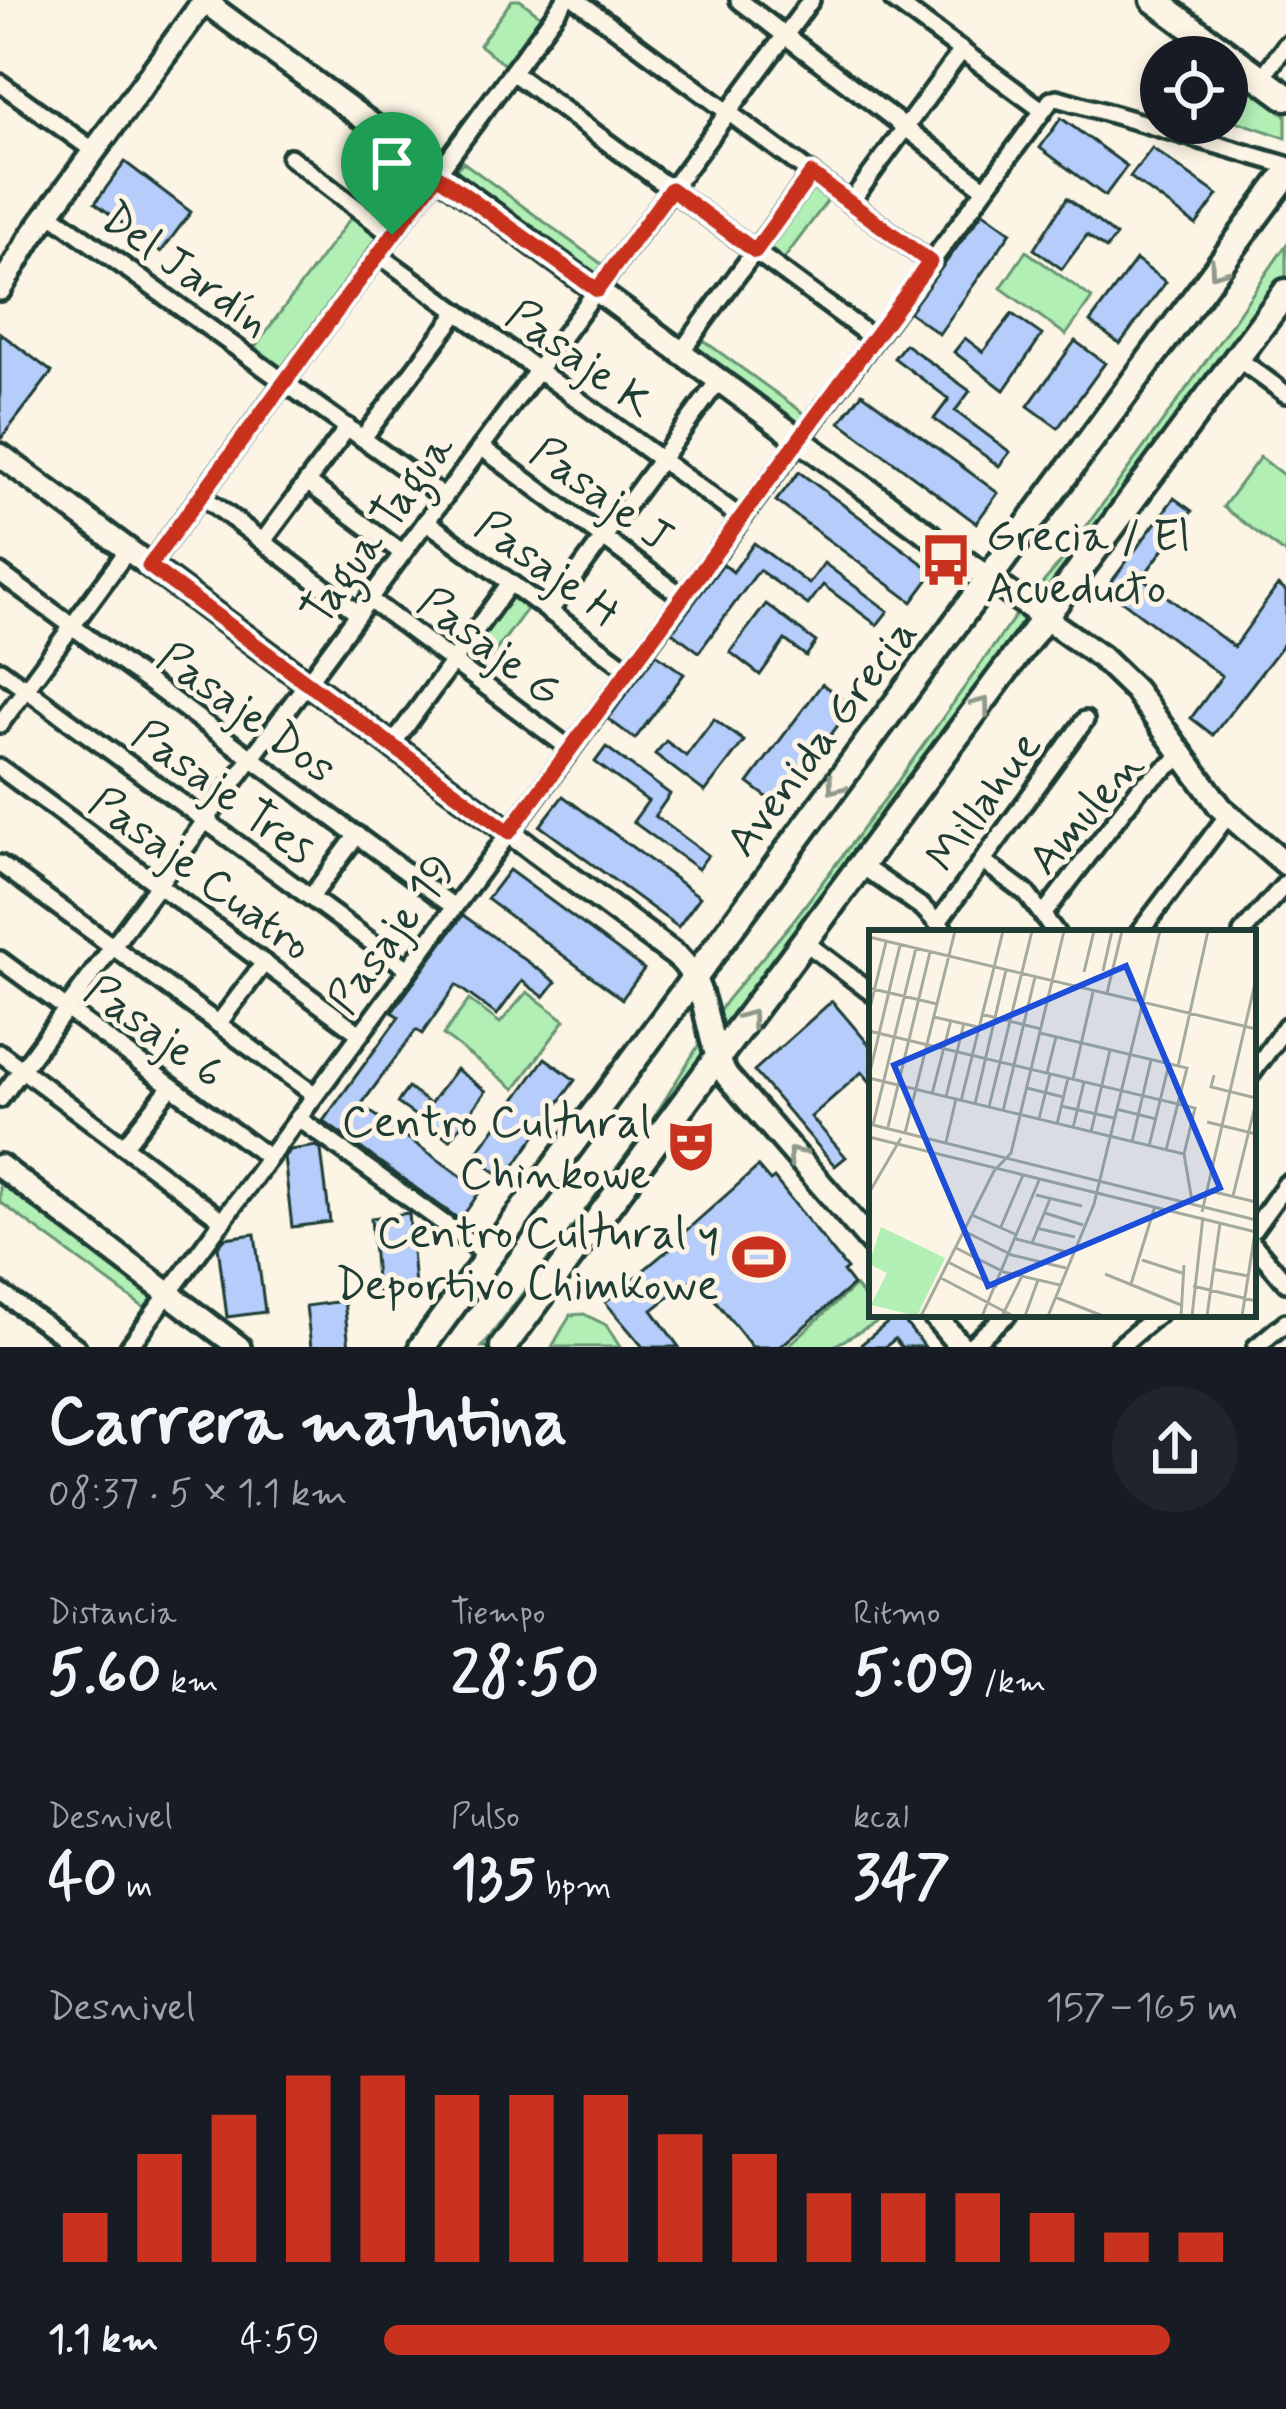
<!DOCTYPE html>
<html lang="es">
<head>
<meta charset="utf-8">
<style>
	body { margin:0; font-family:Mynerve,sans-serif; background:#20242c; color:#f1f3f6; height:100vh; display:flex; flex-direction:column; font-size:45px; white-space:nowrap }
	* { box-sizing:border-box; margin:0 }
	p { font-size:39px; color:#9ea1a6 }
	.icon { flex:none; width:66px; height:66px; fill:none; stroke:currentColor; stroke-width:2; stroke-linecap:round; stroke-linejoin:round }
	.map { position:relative; height:1347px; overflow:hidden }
	.sheet { display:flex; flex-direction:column; background:#171b24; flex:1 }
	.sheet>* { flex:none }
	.buttons { position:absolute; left:1140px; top:36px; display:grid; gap:24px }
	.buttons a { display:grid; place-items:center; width:108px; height:108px; border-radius:50%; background:#171b24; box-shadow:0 6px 18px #0003; font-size:60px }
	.pin { position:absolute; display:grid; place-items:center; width:102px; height:102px; color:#fff; margin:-123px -51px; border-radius:50% 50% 50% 0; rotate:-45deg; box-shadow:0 0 12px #0007 }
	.pin .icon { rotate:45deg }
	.round { display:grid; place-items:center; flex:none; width:126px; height:126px; border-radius:63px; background:#20242c }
	.overview { display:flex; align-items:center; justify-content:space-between; height:204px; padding:0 48px }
	h1 { font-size:66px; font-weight:700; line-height:90px }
	.stats { display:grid; grid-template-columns:repeat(3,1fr); gap:18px; height:204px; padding:12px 48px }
	.stats div { display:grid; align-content:center }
	.stats b { font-size:60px; font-weight:700 }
	.stats small { font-size:33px; font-weight:400 }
	.stats p { font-size:33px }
	.chart { height:336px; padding:24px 48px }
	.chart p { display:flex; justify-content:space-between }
	.chart svg { width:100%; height:216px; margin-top:12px; stroke:#c8321e; stroke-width:6 }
	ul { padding:0 48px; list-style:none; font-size:39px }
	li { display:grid; grid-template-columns:192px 144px 1fr; align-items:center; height:90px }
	li i { height:30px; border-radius:15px; background:#c8321e }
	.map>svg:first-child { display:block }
	.green { fill:#b1efb5; stroke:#689674; stroke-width:3 }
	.building { fill:#b6cdfc; stroke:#1f3d34; stroke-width:3 }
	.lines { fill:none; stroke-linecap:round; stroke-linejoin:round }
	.street-casing { stroke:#1f3d34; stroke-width:24 }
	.secondary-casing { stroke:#1f3d34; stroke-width:30 }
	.primary-casing { stroke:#1f3d34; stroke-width:33 }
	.street { stroke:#fcf5e5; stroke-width:15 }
	.secondary { stroke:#fcf5e5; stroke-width:21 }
	.primary { stroke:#fcf5e5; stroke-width:24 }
	.oneway { stroke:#8e998c }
	.route-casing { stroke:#fff; stroke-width:24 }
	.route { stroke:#c8321e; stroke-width:15 }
	.labels { text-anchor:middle; stroke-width:10; stroke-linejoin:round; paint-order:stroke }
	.street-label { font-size:45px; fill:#1f3d34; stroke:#fcf5e5 }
	.poi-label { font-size:45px; fill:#1f3d34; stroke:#fcf5e5; text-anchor:end }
	.inset-road { fill:none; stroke:#a4ab9e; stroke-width:3 }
	.view { fill:#1d4ed8; fill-opacity:0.15; stroke:#1d4ed8; stroke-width:6 }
	.inset-edge { fill:none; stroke:#1f3d34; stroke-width:6 }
</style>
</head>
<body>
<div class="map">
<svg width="1286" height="1347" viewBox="0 0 1286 1347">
	<rect width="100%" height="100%" fill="#fcf5e5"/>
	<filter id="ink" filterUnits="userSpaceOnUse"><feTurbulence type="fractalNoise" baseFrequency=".00833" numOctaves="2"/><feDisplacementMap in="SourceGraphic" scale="24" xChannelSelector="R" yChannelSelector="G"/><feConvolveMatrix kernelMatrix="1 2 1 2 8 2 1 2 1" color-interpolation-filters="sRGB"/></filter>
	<g filter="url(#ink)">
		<g class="green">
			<path d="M512,0H520L542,17L506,66L479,45Z"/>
			<path d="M1227,72L1286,115V138L1227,118Z"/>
			<path d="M396,157L428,181L284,373L253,349Z"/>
			<path d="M463,162L603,265L594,280L451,175Z"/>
			<path d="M811,188L828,200L784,259L767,246Z"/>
			<path d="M1286,245V279L495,1347H482L651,1122L726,1001L793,921L885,799L1018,612L1059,564L1190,384Z"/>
			<path d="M1026,251L1092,298L1066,335L1001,288Z"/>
			<path d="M700,338L809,417L800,428L692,349Z"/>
			<path d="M1260,457L1286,477V554L1223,507Z"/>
			<path d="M510,596L527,609L483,668L467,655Z"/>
			<path d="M527,992L565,1020L515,1089L443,1035L469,1000L500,1023Z"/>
			<path d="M0,1183L154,1300L147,1310L0,1202Z"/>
			<path d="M855,1286L872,1307V1314L882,1319L832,1347H787Z"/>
			<path d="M584,1314L606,1325L620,1347H552L570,1315Z"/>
		</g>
		<g class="building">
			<path d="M1061,118L1127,166L1105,196L1040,148Z"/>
			<path d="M1152,148L1218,195L1196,225L1130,177Z"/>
			<path d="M125,162L191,212L161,252L95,203Z"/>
			<path d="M1067,198L1116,236L1106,249L1087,235L1062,269L1034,249Z"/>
			<path d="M983,212L1011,232L939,334L909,312Z"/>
			<path d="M1136,260L1166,282L1120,344L1090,322Z"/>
			<path d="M1012,314L1042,335L1004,390L954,352L965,338L983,352Z"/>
			<path d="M0,333L52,372L0,440Z"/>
			<path d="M1075,341L1105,363L1058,428L1028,406Z"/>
			<path d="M905,344L970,391L955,411L1010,452L999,466L934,419L949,399L894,358Z"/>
			<path d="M862,393L998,493L976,523L840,422Z"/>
			<path d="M799,472L934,572L912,602L776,501Z"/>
			<path d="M1174,498L1192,511L1142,578L1234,647L1278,585L1286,591V641L1213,735L1191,718L1222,676L1106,589Z"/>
			<path d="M754,543L809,584L824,563L888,611L877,625L823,585L808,605L759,570L699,652L672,632L723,564L733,572Z"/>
			<path d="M766,604L816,642L806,656L785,640L760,675L730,652Z"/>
			<path d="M656,654L684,674L635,739L608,719Z"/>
			<path d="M822,684L852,706L779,806L748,783Z"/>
			<path d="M714,719L744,741L705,792L655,754L666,741L686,756Z"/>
			<path d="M606,747L670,794L655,816L708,855L698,869L633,822L648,801L595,762Z"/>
			<path d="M563,796L700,897L678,927L540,826Z"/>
			<path d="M509,870L644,969L622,999L487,899Z"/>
			<path d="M463,915L556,982L544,997L522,981L497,1015L456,985L422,1034L416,1030L361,1105L481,1190L460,1220L323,1121L399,1017L392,1012Z"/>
			<path d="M832,1001L872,1048V1084L862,1072L811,1117L846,1157L835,1166L754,1071Z"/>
			<path d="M545,1058L575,1080L505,1179L474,1157Z"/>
			<path d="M456,1069L486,1091L450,1140L397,1103L408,1088L430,1104Z"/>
			<path d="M317,1146L321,1150L330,1222L292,1227L284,1157L290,1150Z"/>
			<path d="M758,1167L770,1181L774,1178L847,1269L843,1272L853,1285L780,1347H752L696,1276L652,1310L679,1347H643L605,1302L673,1246L671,1244Z"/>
			<path d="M409,1213L415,1287L377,1292L371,1218Z"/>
			<path d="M255,1234L265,1312L227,1317L218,1246L225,1238Z"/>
			<path d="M344,1301L349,1347H311L306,1306Z"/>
			<path d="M898,1314L925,1347H901L895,1339L885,1347H858Z"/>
		</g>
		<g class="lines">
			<g class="street-casing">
				<g id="street">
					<path d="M577,0L930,262"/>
					<path d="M739,0L984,188"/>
					<path d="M893,0L1042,110"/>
					<path d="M512,72L874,339"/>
					<path d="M1261,79L1286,45"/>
					<path d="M0,83L94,151"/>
					<path d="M290,157L392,235"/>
					<path d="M850,203L962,50"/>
					<path d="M48,212L444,497"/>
					<path d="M378,254L741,518"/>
					<path d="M681,352L811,174"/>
					<path d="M1237,358L1286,394"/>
					<path d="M363,438L458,312"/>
					<path d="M481,447L683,597"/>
					<path d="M307,482L402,553"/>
					<path d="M201,495L358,613"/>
					<path d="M426,521L629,670"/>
					<path d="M263,541L348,427"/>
					<path d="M149,566L565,0"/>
					<path d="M0,573L454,907"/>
					<path d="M369,599L570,749"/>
					<path d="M549,612L719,380"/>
					<path d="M0,670L408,969"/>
					<path d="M0,724L128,550"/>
					<path d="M392,745L510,583"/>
					<path d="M0,768L360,1034"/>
					<path d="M983,861L1026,893L1056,933"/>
					<path d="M0,864L315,1095"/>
					<path d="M862,866L923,908L947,933"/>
					<path d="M311,897L357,835"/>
					<path d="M1043,915L1140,788L1182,756"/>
					<path d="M938,922L1085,720"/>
					<path d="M1139,933L1228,815"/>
					<path d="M1242,933L1286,883"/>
					<path d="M805,942L872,993"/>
					<path d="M0,960L269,1158"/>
					<path d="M218,1024L264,963"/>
					<path d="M0,1053L223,1221"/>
					<path d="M1253,1072L1286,1026"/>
					<path d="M0,1099L811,0"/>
					<path d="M298,1118L489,1256"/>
					<path d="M124,1146L171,1086"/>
					<path d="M1253,1230L1286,1184"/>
					<path d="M1253,1244L1286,1283"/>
					<path d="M0,1292L77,1347"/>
					<path d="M129,1347L1051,100L1057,98L1286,165"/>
					<path d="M969,1347L1008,1314"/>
					<path d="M1119,1347L1158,1314"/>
					<path d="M1256,1347L1286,1322"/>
				</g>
			</g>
			<g class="secondary-casing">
				<g id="secondary">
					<path d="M209,0L216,10L989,579L1101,657L1135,690L1221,808L1286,864"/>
					<path d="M0,289L31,237L205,0"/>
					<path d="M0,455L679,958C712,991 703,1038 727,1076L872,1243"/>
					<path d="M0,1166L239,1347"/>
					<path d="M933,1314L961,1347"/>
				</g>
			</g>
			<g class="primary-casing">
				<g id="primary">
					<path d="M1154,0L1286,97"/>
					<path d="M422,1347L1286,175"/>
					<path d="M503,1347L1286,292"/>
				</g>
			</g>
			<use href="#street" class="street"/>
			<use href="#secondary" class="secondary"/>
			<use href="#primary" class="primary"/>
		</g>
		<defs><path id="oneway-chevron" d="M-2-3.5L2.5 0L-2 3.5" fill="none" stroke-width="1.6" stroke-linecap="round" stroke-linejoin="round" transform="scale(3)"/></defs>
		<g class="oneway">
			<use href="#oneway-chevron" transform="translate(1217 270) rotate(126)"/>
			<use href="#oneway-chevron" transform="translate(982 705) rotate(-53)"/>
			<use href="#oneway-chevron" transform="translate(835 786) rotate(127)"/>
			<use href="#oneway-chevron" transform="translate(749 1018) rotate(-53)"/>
			<use href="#oneway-chevron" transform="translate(795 1155) rotate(-131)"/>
		</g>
	</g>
	<g class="lines" filter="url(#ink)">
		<g class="route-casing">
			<path id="route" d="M811,174L930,262L509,832L149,566L437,175L597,290L671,189L755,251Z"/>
		</g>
		<use href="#route" class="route"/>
	</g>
	<defs>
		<g id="bus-bare" transform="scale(4.14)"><path d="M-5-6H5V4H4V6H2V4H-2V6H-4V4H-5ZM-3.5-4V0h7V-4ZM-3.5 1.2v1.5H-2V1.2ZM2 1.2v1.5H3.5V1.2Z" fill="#c8321e" stroke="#fcf5e5" stroke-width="2.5" paint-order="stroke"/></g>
		<g id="theatre-bare" transform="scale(4.14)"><path d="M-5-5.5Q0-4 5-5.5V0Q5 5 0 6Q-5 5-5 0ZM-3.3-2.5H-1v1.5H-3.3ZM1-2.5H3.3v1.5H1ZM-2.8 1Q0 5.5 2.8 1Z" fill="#c8321e" stroke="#fcf5e5" stroke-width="2.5" paint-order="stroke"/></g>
		<g id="stadium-bare" transform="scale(4.14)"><path d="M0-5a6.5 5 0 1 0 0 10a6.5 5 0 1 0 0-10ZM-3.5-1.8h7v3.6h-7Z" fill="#c8321e" stroke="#fcf5e5" stroke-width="2.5" paint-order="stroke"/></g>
	</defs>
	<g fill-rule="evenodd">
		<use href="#bus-bare" x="946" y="560"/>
		<use href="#theatre-bare" x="691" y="1146"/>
		<use href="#stadium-bare" x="759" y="1257"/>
	</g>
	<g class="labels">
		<g class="street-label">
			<text transform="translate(187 268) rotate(36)" y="16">Del Jardín</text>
			<text transform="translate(581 357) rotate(36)" y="16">Pasaje K</text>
			<text transform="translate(603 493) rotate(36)" y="16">Pasaje J</text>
			<text transform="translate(376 528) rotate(-54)" y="16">Tagua Tagua</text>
			<text transform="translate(549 567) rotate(36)" y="16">Pasaje H</text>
			<text transform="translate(491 645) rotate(37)" y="16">Pasaje G</text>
			<text transform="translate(248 711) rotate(36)" y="16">Pasaje Dos</text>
			<text transform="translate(820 736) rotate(-53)" y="16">Avenida Grecia</text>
			<text transform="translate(225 790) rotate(36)" y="16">Pasaje Tres</text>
			<text transform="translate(982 800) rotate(-54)" y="16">Millahue</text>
			<text transform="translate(1084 811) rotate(-49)" y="16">Amulen</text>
			<text transform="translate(202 872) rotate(36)" y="16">Pasaje Cuatro</text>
			<text transform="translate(390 933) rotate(-54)" y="16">Pasaje 19</text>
			<text transform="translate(156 1030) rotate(36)" y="16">Pasaje 6</text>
		</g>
		<g class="poi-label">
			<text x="986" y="550" text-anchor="start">Grecia / El<tspan x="986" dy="52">Acueducto</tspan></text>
			<text x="651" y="1136">Centro Cultural<tspan x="651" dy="52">Chinkowe</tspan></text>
			<text x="719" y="1247">Centro Cultural y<tspan x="719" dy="52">Deportivo Chimkowe</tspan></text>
		</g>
	</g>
	<g transform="translate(869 930)">
		<rect width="387" height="387" fill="#fcf5e5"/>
		<path d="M12,297L76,328L48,386L2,375L18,343L0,334Z" fill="#b1efb5"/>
		<path class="inset-road" d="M0,7L387,99M234,41L243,1M215,42L225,1M0,58L68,74M238,63L253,1M0,82L17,12M112,84L172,99M65,87L109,97M0,101L326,178L315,224M171,103L318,138L297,220M309,136L339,1M178,143L187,107M345,145L342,157L387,168M0,146L31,15M0,148L315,224L323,271M204,149L224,62M158,158L194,167M63,164L82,90M77,167L95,93M92,171L134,1M106,174L137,40M192,176L245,188M120,177L163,1M247,179L287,189M134,181L166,47M170,189L181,144M338,192L387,204M0,194L387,290M188,194L199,148M4,195L47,18M19,197L61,22M204,198L215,152M222,202L241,120M36,203L86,1M0,207L387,302M77,212L87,169M263,212L282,130M280,216L300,134M337,260L387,272M0,263L32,208M167,265L213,276M364,266L387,172M333,282L387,49M176,283L214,295M103,285L148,305M167,298L206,307M131,299L154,245M95,301L143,325L197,338M147,309L202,323M163,313L181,269M87,318L135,342L191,355M273,330L313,343M79,332L128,357M343,339L379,346M236,344L312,375M72,348L144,386M262,354L286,276M324,356L387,371M186,367L234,386M52,386L125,241L142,223L195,1M113,386L171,248M133,386L153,346M156,386L169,350M179,386L225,274L291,1M312,386L315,335M323,386L334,287M338,386L351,293M373,386L386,302"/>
		<path class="view" d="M257,36L351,258L119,356L25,135Z"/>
		<rect width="387" height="387" class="inset-edge"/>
	</g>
</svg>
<div class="buttons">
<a><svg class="icon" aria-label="locate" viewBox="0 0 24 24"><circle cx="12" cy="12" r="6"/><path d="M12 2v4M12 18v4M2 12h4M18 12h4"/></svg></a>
</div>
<div class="pin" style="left:392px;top:235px;background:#1e9e55"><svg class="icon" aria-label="arrive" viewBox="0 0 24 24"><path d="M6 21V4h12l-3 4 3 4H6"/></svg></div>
</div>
<section class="sheet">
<div class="overview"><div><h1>Carrera matutina</h1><p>08:37 · 5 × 1.1 km</p></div><a class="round"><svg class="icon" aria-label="share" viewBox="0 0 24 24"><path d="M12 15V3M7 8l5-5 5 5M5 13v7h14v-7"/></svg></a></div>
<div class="stats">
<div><p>Distancia</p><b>5.60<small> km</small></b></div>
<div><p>Tiempo</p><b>28:50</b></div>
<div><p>Ritmo</p><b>5:09<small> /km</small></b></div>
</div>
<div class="stats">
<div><p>Desnivel</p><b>40<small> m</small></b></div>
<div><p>Pulso</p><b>135<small> bpm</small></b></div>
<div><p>kcal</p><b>347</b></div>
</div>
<div class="chart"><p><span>Desnivel</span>157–165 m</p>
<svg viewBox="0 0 160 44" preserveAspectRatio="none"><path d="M5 44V34M15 44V22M25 44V14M35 44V6M45 44V6M55 44V10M65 44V10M75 44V10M85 44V18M95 44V22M105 44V30M115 44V30M125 44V30M135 44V34M145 44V38M155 44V38"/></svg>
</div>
<ul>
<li><b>1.1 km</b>4:59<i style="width:92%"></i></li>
</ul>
</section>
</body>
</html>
